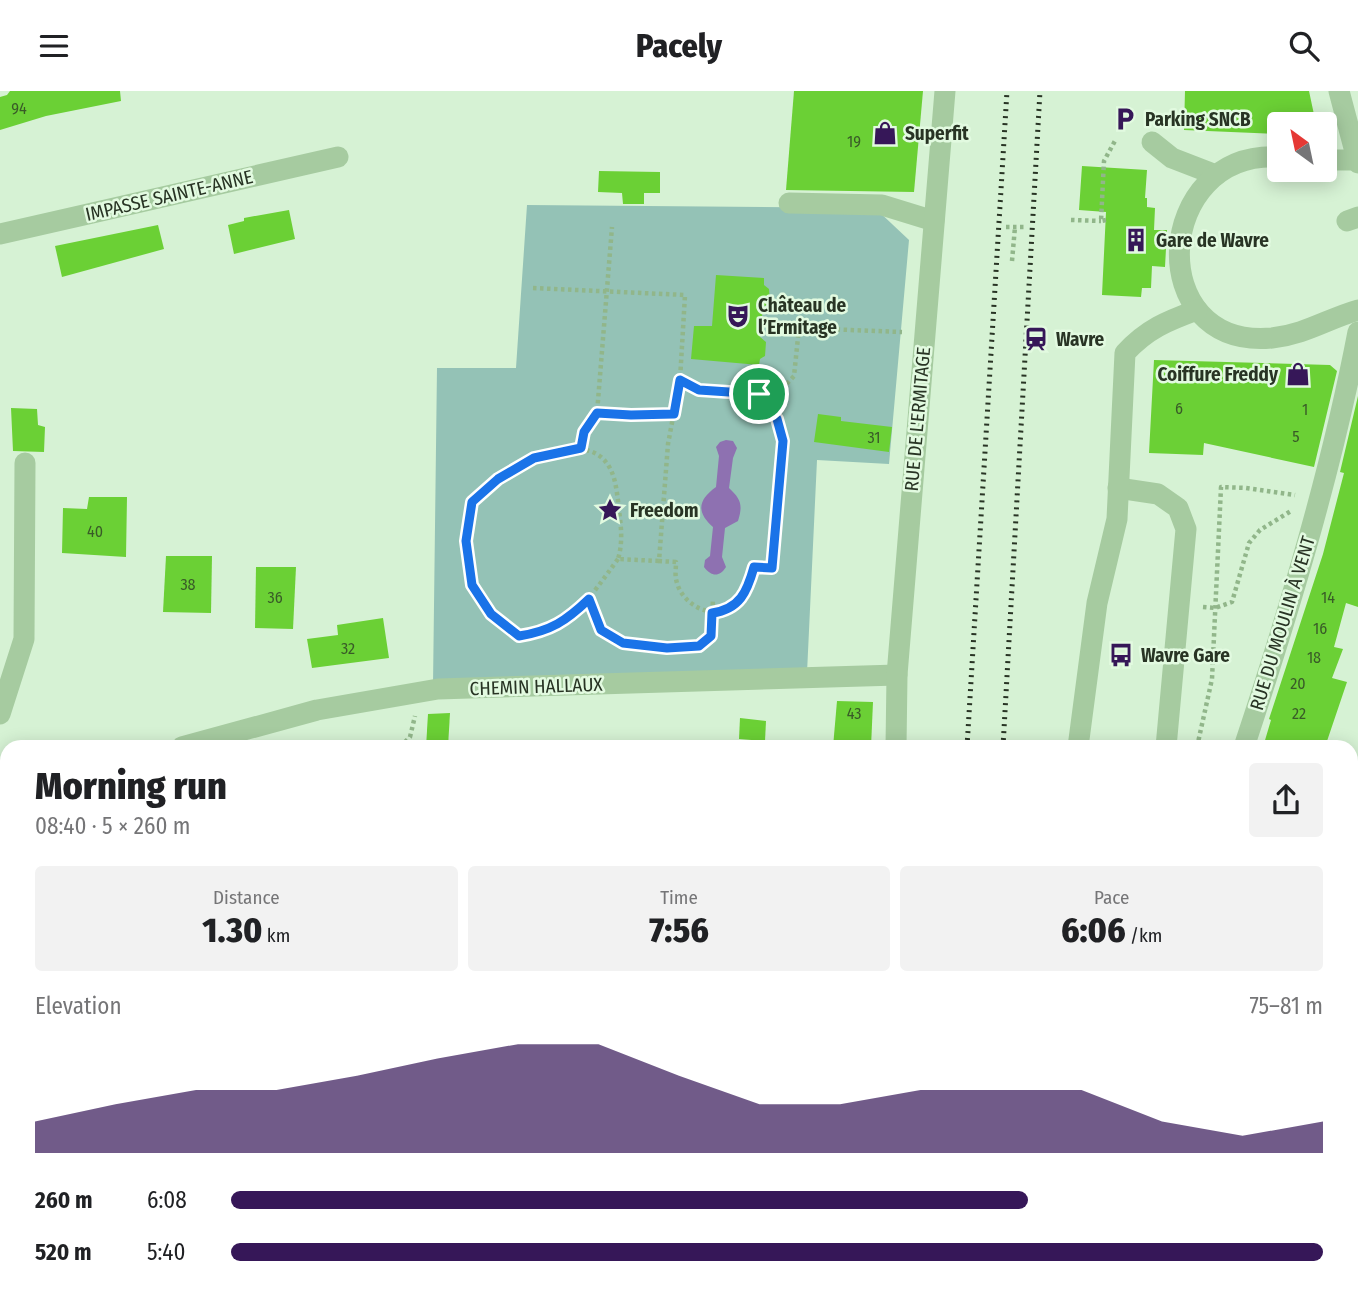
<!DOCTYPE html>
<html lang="en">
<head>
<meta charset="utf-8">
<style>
	body { margin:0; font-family:"Fira Sans Condensed",sans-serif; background:#f2f2f2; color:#202124; height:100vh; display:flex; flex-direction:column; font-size:26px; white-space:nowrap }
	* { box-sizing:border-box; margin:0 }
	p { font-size:23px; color:#757577 }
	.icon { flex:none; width:38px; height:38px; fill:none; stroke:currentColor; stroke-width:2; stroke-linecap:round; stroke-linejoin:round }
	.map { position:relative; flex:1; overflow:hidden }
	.panel { position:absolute; left:0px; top:649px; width:1358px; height:555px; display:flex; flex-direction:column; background:#fff; border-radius:21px 21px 0 0; box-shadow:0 4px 18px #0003 }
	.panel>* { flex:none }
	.needle { width:46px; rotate:327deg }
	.fabs { position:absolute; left:1267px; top:21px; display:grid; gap:14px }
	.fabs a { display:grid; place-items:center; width:70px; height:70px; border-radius:7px; background:#fff; box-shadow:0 4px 18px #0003; font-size:35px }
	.pin { position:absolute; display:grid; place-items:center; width:60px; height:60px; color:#fff; margin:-30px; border:4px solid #fff; border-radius:50%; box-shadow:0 2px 7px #0007 }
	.round { display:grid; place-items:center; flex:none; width:74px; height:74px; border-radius:7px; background:#f2f2f2 }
	.summary { display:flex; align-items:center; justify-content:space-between; height:119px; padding:0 35px }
	h1 { font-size:38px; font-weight:800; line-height:52px }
	.figures { display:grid; grid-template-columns:repeat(3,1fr); gap:10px; height:119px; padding:7px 35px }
	.figures div { display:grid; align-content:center; border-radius:7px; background:#f2f2f2; text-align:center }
	.figures b { font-size:35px; font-weight:800 }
	.figures small { font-size:19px; font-weight:400 }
	.figures p { font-size:19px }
	.chart { height:196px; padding:14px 35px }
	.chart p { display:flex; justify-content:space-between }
	.chart svg { width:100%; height:126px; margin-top:7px; fill:#361758; opacity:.7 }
	ul { padding:0 35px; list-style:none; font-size:23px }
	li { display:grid; grid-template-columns:112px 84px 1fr; align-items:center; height:52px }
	li i { height:18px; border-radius:9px; background:#361758 }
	header { display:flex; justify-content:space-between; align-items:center; height:91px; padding:0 35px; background:#fff; font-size:32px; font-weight:800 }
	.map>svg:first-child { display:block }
	.green { fill:#94c2b6 }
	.water { fill:#8e71b1 }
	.building { fill:#6bd035 }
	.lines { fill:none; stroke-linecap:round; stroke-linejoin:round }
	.path { stroke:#91b68a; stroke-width:4.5; stroke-dasharray:3.5 3.5; stroke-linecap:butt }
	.minor { stroke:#a6cba0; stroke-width:21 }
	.rail { stroke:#283424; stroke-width:5; stroke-dasharray:2 5; stroke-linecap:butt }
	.route-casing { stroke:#fff; stroke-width:14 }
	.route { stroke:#1a73e8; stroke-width:9 }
	.labels { text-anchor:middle; stroke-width:5; stroke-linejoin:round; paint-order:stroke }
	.number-label { font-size:16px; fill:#395b28 }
	.poi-label { font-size:19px; font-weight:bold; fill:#283424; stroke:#e2fae0; text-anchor:start }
	.street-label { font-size:19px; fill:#283424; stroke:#e2fae0 }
</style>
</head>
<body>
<header><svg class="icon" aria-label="menu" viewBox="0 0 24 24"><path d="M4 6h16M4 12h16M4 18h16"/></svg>Pacely<svg class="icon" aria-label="search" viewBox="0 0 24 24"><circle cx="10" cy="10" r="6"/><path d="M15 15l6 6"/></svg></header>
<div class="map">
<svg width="1358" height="1203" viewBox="0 0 1358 1203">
	<rect width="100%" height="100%" fill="#d6f2d4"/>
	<path class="green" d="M527,114L875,117L909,149L889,373L817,369L807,582L433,594L437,277H516Z"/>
	<path class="water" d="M726,349L733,350L737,357L733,367L729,397C741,408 743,414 738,430L725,437L722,466L726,476C719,487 711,485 704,476L705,469L710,465L713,436C696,421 698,409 716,396L719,365L716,356L720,351Z"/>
	<g class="building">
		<path d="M10,0H120L121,10L46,25L0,39V6L7,4Z"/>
		<path d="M794,0H923L914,101L786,99Z"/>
		<path d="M1185,0H1309L1316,33H1279V43L1184,39Z"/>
		<path d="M1082,75L1147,79L1145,107H1147V116L1155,117L1154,139H1167L1165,176L1152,175L1151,197H1142L1141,206L1102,204L1106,121L1079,119Z"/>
		<path d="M599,80L660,81V102H644V113H623L622,102L598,101Z"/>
		<path d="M289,119L295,148L234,163L228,134L244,130V127Z"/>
		<path d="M158,134L164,158L62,186L55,155Z"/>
		<path d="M716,184L764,187V194L769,198L770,212L763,216L760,246L766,251L765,265L760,268L759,274L691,268L694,235H712Z"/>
		<path d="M1154,269L1330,274L1337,280L1314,376L1204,352L1203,364L1149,362Z"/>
		<path d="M1358,305V516L1346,512L1334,556L1343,558L1332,587L1347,591L1325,656H1263L1271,629L1269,628L1323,463L1344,382L1340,381Z"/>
		<path d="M11,317L37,318L38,334L45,336L44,361L13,360Z"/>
		<path d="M818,323L841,326V330L892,336L889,361L814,351Z"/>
		<path d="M89,406H127L126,466L62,462L63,417L87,418Z"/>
		<path d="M166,465H212L211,522L163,521Z"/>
		<path d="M256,476H296L293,538L255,537Z"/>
		<path d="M383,527L389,567L312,577L307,548L338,544L337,534Z"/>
		<path d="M837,610L873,611L871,656H833Z"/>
		<path d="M450,622L448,656H426L428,623Z"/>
		<path d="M740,627L766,630L765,650L739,648Z"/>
	</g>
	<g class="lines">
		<g class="path">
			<path d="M1071,129L1101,130"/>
			<path d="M1106,129L1101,130L1104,70L1116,48"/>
			<path d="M1006,136H1024"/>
			<path d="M1012,170L1015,136"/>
			<path d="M533,197L685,204L680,289L699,299L759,303L780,300L794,285L799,237"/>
			<path d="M767,232L799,237L902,241"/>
			<path d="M680,289L668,353L659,470L676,471C676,477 675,483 676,488C681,516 718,533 739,511C748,502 751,488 754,476L771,477L783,350L777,328L759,303"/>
			<path d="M597,322L631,324L674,323"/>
			<path d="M581,357L584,341L597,322L612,136"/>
			<path d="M618,468C588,509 572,537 518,545C509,537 497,530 489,521C470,497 463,466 468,436C469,428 470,416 474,410C496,382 569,340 601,366C614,377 616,394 618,410C620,430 624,448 618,468L659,470"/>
			<path d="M589,508L601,539L623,552L667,557L700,555L711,545L713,508"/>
			<path d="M1203,516L1215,517L1232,511L1249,452L1260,439L1291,420"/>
			<path d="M400,656L410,646L415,625"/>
			<path d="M1197,656L1212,588L1221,396L1246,397L1295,404"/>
			<path d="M1007,1197V1203"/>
		</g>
		<g class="minor">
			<path d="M1339,0L1358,72"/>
			<path d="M1152,51L1172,67L1216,84"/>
			<path d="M1279,66C1153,59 1142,259 1272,247C1306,243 1327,228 1358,219"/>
			<path d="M1325,69H1357"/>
			<path d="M789,112L882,114L934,130"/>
			<path d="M1347,130L1358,126"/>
			<path d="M0,143L338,66"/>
			<path d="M1118,397L1158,403L1178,417L1186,438L1166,656"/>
			<path d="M0,623L24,548L25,372"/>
			<path d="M182,656L317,619L438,598L897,584"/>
			<path d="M896,656L897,584L945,0"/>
			<path d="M1078,656L1097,512L1117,428L1125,262C1147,238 1167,230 1197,219"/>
			<path d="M1244,656C1289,520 1331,382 1358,241"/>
			<path d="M0,706L7,704"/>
			<path d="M1111,1197L1125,1203"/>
			<path d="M882,1203L883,1197"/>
		</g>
		<g class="rail">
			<path d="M967,656L1007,0"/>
			<path d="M1003,656L1040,0"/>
			<path d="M953,1203V1197"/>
			<path d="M971,1203L972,1197"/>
		</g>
	</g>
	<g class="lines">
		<g class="route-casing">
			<path id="route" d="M680,289L699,299L759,303L777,328L783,350L772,477L754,476C747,501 740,518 712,522L711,545L699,555L667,557L623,552L601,539L589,508C566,530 551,540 519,545L491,523L472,494L466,450L472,411L498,388L534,367L581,357L584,341L597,322L631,324L674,323Z"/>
		</g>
		<use href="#route" class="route"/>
	</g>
	<defs>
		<g id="parking-bare" transform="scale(1.89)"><path d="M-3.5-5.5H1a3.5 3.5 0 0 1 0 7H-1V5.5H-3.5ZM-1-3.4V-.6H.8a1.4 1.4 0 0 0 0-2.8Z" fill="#361758" stroke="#e2fae0" stroke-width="2.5" paint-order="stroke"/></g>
		<g id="shop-bare" transform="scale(1.89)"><path d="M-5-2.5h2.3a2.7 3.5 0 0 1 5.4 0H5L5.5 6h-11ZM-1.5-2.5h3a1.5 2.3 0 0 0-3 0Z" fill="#361758" stroke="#e2fae0" stroke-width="2.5" paint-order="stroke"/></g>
		<g id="building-bare" transform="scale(1.89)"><path d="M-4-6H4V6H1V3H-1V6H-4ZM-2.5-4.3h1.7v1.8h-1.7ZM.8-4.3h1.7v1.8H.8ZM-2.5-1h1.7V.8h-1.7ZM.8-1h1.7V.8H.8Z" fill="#361758" stroke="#e2fae0" stroke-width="2.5" paint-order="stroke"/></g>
		<g id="theatre-bare" transform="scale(1.89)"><path d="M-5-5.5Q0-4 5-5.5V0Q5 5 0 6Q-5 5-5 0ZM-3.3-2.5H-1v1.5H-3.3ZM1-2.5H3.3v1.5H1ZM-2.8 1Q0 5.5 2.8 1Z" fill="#361758" stroke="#e2fae0" stroke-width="2.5" paint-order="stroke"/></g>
		<g id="station-bare" transform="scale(1.89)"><path d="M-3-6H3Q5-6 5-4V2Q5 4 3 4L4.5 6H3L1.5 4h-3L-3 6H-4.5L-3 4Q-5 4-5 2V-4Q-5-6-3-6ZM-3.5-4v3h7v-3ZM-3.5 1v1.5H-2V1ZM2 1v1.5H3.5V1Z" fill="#361758" stroke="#e2fae0" stroke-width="2.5" paint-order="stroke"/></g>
		<g id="sight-bare" transform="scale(1.89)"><path d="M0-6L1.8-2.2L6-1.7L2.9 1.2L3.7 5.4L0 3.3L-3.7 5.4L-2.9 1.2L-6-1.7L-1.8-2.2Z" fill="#361758" stroke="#e2fae0" stroke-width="2.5" paint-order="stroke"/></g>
		<g id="bus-bare" transform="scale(1.89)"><path d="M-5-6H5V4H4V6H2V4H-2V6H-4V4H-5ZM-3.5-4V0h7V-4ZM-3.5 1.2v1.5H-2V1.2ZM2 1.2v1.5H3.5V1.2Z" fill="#361758" stroke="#e2fae0" stroke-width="2.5" paint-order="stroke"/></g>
	</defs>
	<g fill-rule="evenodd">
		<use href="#parking-bare" x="1125" y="28"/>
		<use href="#shop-bare" x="885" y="42"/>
		<use href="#building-bare" x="1136" y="149"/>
		<use href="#theatre-bare" x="738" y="225"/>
		<use href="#station-bare" x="1036" y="248"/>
		<use href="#shop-bare" x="1298" y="283"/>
		<use href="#sight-bare" x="610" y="419"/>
		<use href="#bus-bare" x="1121" y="564"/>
	</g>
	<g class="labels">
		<g class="number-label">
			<text x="19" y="23">94</text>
			<text x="854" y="56">19</text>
			<text x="1179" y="323">6</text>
			<text x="1305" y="324">1</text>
			<text x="1296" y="351">5</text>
			<text x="874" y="352">31</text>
			<text x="95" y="446">40</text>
			<text x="188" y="499">38</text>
			<text x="275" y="512">36</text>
			<text x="1328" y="512">14</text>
			<text x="1320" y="543">16</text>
			<text x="348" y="563">32</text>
			<text x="1314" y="572">18</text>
			<text x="1298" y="598">20</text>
			<text x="854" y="628">43</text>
			<text x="1299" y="628">22</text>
		</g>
		<g class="poi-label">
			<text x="1145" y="35">Parking SNCB</text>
			<text x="905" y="49">Superfit</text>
			<text x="1156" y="156">Gare de Wavre</text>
			<text x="758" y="221">Château de<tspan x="758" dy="22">l’Ermitage</tspan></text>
			<text x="1056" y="255">Wavre</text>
			<text x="1278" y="290" text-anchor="end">Coiffure Freddy</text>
			<text x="630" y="426">Freedom</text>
			<text x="1141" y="571">Wavre Gare</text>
		</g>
		<g class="street-label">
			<text transform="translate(169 104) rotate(-13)" y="7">IMPASSE SAINTE-ANNE</text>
			<text transform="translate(917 328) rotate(-85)" y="7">RUE DE L'ERMITAGE</text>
			<text transform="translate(1282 532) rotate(-73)" y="7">RUE DU MOULIN À VENT</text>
			<text transform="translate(536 595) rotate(-2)" y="7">CHEMIN HALLAUX</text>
		</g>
	</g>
</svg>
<div class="fabs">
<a><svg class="needle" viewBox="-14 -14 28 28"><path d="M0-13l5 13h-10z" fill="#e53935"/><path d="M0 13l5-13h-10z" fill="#757577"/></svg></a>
</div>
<div class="pin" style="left:759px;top:303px;background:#1e9e55"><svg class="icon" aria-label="arrive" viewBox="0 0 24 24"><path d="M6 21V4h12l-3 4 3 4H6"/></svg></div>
<section class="panel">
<div class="summary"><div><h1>Morning run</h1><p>08:40 · 5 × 260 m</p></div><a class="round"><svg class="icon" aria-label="share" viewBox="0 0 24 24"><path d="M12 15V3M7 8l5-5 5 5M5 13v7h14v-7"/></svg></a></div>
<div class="figures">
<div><p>Distance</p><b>1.30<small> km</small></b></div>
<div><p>Time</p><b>7:56</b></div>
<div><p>Pace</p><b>6:06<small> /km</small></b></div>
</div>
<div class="chart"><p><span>Elevation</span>75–81 m</p>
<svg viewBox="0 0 160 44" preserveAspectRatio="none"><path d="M0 44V33L10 27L20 22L30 22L40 17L50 11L60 6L70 6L80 17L90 27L100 27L110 22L120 22L130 22L140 33L150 38L160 33V44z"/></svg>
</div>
<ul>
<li><b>260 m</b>6:08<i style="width:73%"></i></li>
<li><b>520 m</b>5:40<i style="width:100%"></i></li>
</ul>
</section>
</div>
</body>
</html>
